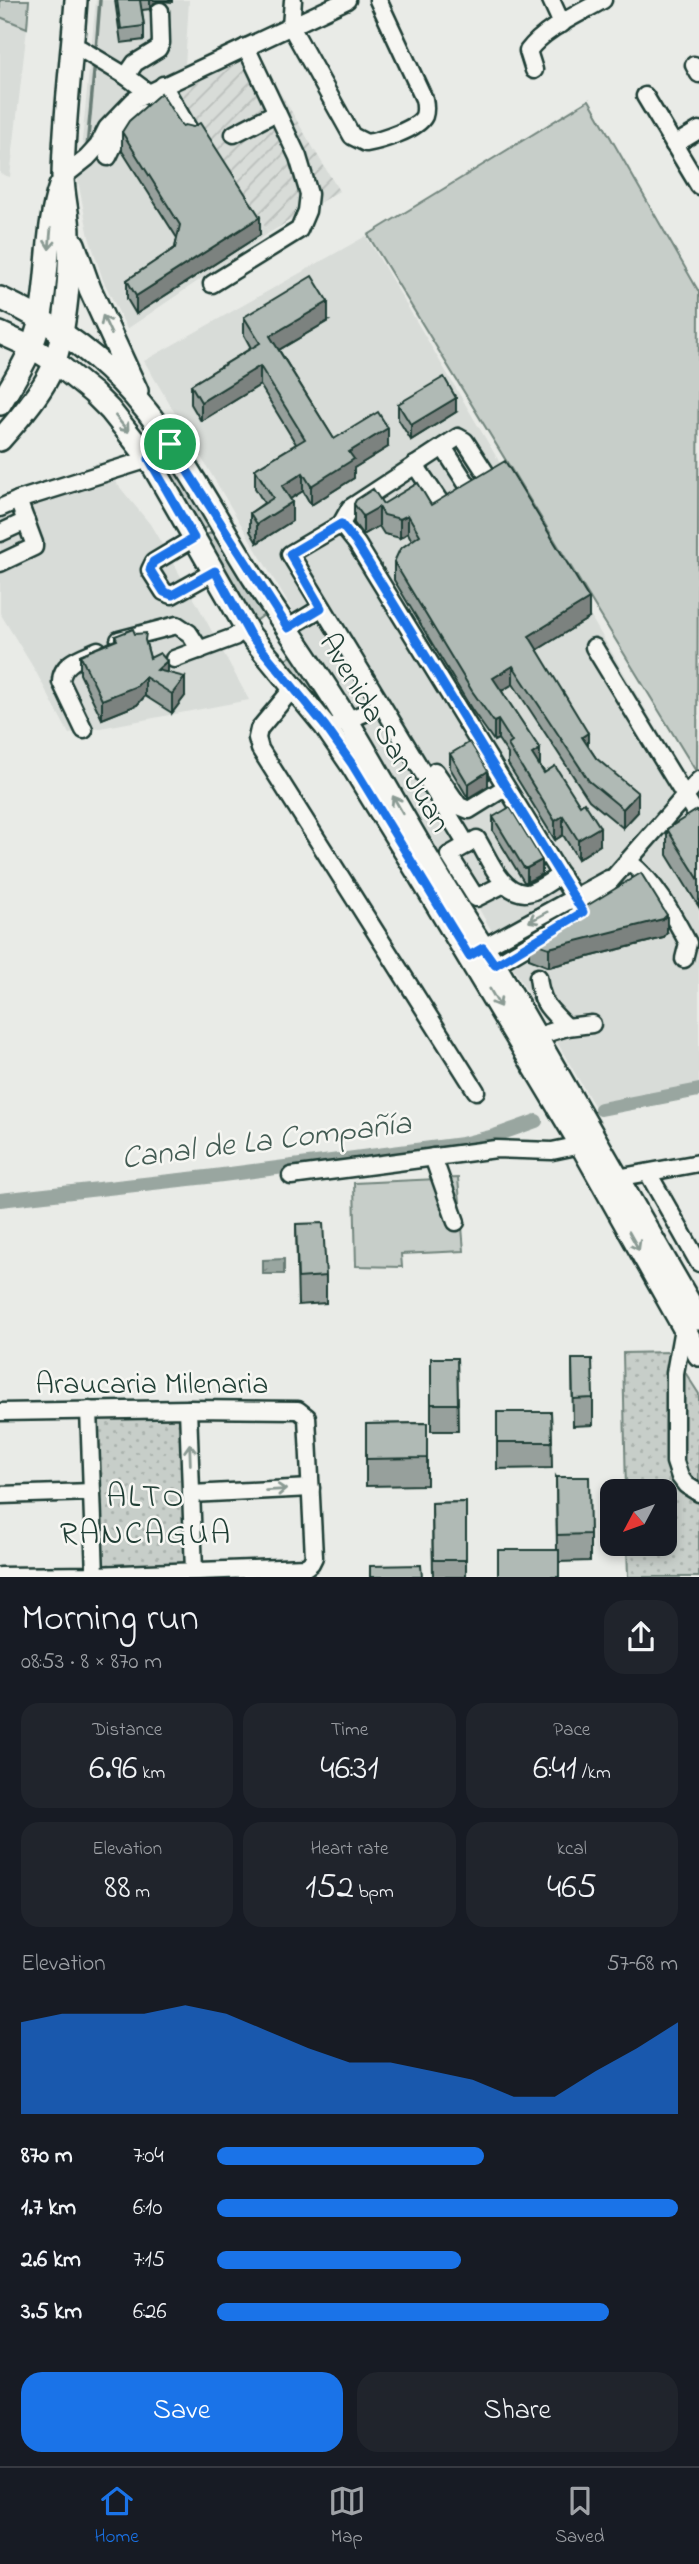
<!DOCTYPE html>
<html lang="en">
<head>
<meta charset="utf-8">
<style>
	body { margin:0; font-family:"Indie Flower",sans-serif; background:#20242c; color:#f1f3f6; height:100vh; display:flex; flex-direction:column; font-size:26px; white-space:nowrap }
	* { box-sizing:border-box; margin:0 }
	p { font-size:23px; color:#9ea1a6 }
	.icon { flex:none; width:38px; height:38px; fill:none; stroke:currentColor; stroke-width:2; stroke-linecap:round; stroke-linejoin:round }
	.map { position:relative; height:1577px; overflow:hidden }
	.side { display:flex; flex-direction:column; background:#171b24; flex:1 }
	.side>* { flex:none }
	.needle { width:46px; rotate:229deg }
	.fabs { position:absolute; left:600px; top:1479px; display:grid; gap:14px }
	.fabs a { display:grid; place-items:center; width:77px; height:77px; border-radius:14px; background:#171b24; box-shadow:0 4px 10px #0003; font-size:35px }
	.pin { position:absolute; display:grid; place-items:center; width:60px; height:60px; color:#fff; margin:-30px; border:4px solid #fff; border-radius:50%; box-shadow:0 2px 7px #0007 }
	.round { display:grid; place-items:center; flex:none; width:74px; height:74px; border-radius:21px; background:#20242c }
	.head { display:flex; align-items:center; justify-content:space-between; height:119px; padding:0 21px }
	h1 { font-size:38px; font-weight:600; line-height:52px }
	.figures { display:grid; grid-template-columns:repeat(3,1fr); gap:10px; height:119px; padding:7px 21px }
	.figures div { display:grid; align-content:center; border-radius:18px; background:#20242c; text-align:center }
	.figures b { font-size:35px; font-weight:600 }
	.figures small { font-size:19px; font-weight:400 }
	.figures p { font-size:19px }
	.chart { height:196px; padding:14px 21px }
	.chart p { display:flex; justify-content:space-between }
	.chart svg { width:100%; height:126px; margin-top:7px; fill:#1a73e8; opacity:.7 }
	.primary-button { display:flex; gap:14px; margin-top:auto; padding:14px 21px }
	.primary-button a { flex:1; height:80px; border-radius:21px; background:#1a73e8; color:#fff; font-size:28px; font-weight:600; line-height:80px; text-align:center }
	.primary-button a+a { background:#20242c; color:#f1f3f6 }
	ul { padding:0 21px; list-style:none; font-size:23px }
	li { display:grid; grid-template-columns:112px 84px 1fr; align-items:center; height:52px }
	li i { height:18px; border-radius:9px; background:#1a73e8 }
	.tabs { display:flex; justify-content:space-around; align-items:center; height:98px; border-top:2px solid #363941; background:#171b24; font-size:19px; color:#9ea1a6 }
	.tabs a { display:grid; justify-items:center; gap:4px }
	.tabs .selected { color:#1a73e8 }
	.map>svg:first-child { display:block }
	.built { fill:#d8dcd8 }
	.industrial { fill:url(#industrial-furrows) }
	.grass { fill:#c7cec9; stroke:#73867e; stroke-width:2 }
	.park { fill:url(#park-dots); stroke:#73867e; stroke-width:2 }
	.water { fill:url(#water-ripples); stroke:#687c75; stroke-width:2 }
	.lines { fill:none; stroke-linecap:round; stroke-linejoin:round }
	.stream { stroke:#687c75; stroke-width:3.5 }
	.canal { stroke:#99a6a0; stroke-width:14 }
	.minor-casing { stroke:#1f3d34; stroke-width:21 }
	.major-casing { stroke:#1f3d34; stroke-width:26 }
	.minor { stroke:#f6f6f2; stroke-width:16 }
	.major { stroke:#f6f6f2; stroke-width:21 }
	.wall { fill:#97a09c; stroke:#1f3d34; stroke-width:2 }
	.shaded-wall { fill:#7b827f; stroke:#1f3d34; stroke-width:2 }
	.building { fill:#b0bab5; stroke:#1f3d34; stroke-width:2 }
	.oneway { stroke:#8a9a93 }
	.route-casing { stroke:#fff; stroke-width:14 }
	.route { stroke:#1a73e8; stroke-width:9 }
	.labels { text-anchor:middle; stroke-width:5; stroke-linejoin:round; paint-order:stroke }
	.street-label { font-size:30px; fill:#1f3d34; stroke:#f6f6f2 }
	.water-label { font-size:32px; font-style:italic; fill:#445c54; stroke:#f6f6f2 }
	.neighbourhood-label { font-size:32px; letter-spacing:2px; fill:#1f3d34; stroke:#f6f6f2 }
</style>
</head>
<body>
<div class="map">
<svg width="699" height="1577" viewBox="0 0 699 1577">
	<defs>
		<pattern id="industrial-furrows" width="10" height="10" patternUnits="userSpaceOnUse" patternTransform="scale(1.75)"><rect width="10" height="10" fill="#d8dcd8"/><path d="M-1 1l2-2M0 10L10 0M9 11l2-2" fill="none" stroke="#b9beba"/></pattern>
		<pattern id="park-dots" width="8" height="8" patternUnits="userSpaceOnUse" patternTransform="scale(1.75)"><rect width="8" height="8" fill="#c7cec9"/><path d="M2 2h.1M6 6h.1" fill="none" stroke="#aab2ad" stroke-width="1.8" stroke-linecap="round"/></pattern>
		<pattern id="water-ripples" width="26" height="14" patternUnits="userSpaceOnUse" patternTransform="scale(1.75)"><rect width="26" height="14" fill="#99a6a0"/><path d="M2 4q2-2 4 0t4 0M15 11q2-2 4 0t4 0" fill="none" stroke="#7c8883"/></pattern>
	</defs>
	<rect width="100%" height="100%" fill="#e9ebe7"/>
	<filter id="ink" filterUnits="userSpaceOnUse"><feTurbulence type="fractalNoise" baseFrequency=".0143" numOctaves="2"/><feDisplacementMap in="SourceGraphic" scale="14" xChannelSelector="R" yChannelSelector="G"/><feConvolveMatrix kernelMatrix="1 2 1 2 8 2 1 2 1" color-interpolation-filters="sRGB"/></filter>
	<g filter="url(#ink)">
		<g class="built">
			<path d="M96,0H189L185,66L150,85L86,150L82,141Z"/>
			<path d="M0,17L27,28L10,177L0,174Z"/>
			<path d="M143,97L201,127L269,233L127,329L103,280L89,237L76,171Z"/>
			<path d="M366,236L699,800V1088L596,1109L448,856L437,854L144,361Z"/>
			<path d="M99,462L150,524L196,602L249,700L69,734L36,672L0,613V507Z"/>
		</g>
		<path class="industrial" d="M254,49L339,191L269,233L202,127L194,131L172,85Z"/>
		<g class="grass">
			<path d="M0,0H29L27,28L0,17Z"/>
			<path d="M589,100L699,292L697,773L368,235Z"/>
			<path d="M172,460L211,526L203,529L165,463Z"/>
			<path d="M213,532L264,607V615L257,620L247,615L206,535Z"/>
			<path d="M295,654L332,716L329,718L283,661Z"/>
			<path d="M458,1178L464,1251L401,1254L402,1267L356,1266L354,1183Z"/>
		</g>
		<g class="park">
			<path d="M672,1352L699,1394V1577H628L627,1544H665V1491H626L623,1353Z"/>
			<path d="M185,1416L189,1566L100,1568L96,1418Z"/>
		</g>
		<path class="water" d="M284,1259V1274H263V1260Z"/>
		<g class="lines">
			<g class="stream">
				<path d="M96,50L100,0"/>
				<path d="M87,148L95,61"/>
			</g>
			<g class="canal">
				<path d="M601,1109L699,1090"/>
				<path d="M0,1200L207,1177L462,1144L494,1136L536,1121"/>
			</g>
			<g class="minor-casing">
				<g id="minor">
					<path d="M293,0L291,26L294,32L352,136L366,143C380,141 418,129 424,116C426,110 425,104 424,99L378,0"/>
					<path d="M551,0L562,24"/>
					<path d="M73,48L81,49L126,76L154,97"/>
					<path d="M694,65L699,74"/>
					<path d="M534,70L528,51C545,28 579,14 603,0"/>
					<path d="M126,76L135,63L158,49L161,43L160,11"/>
					<path d="M163,85L192,135"/>
					<path d="M645,96L699,186"/>
					<path d="M234,134L277,112"/>
					<path d="M674,145L699,130"/>
					<path d="M108,157L120,132L143,113"/>
					<path d="M63,177L87,158L98,146L107,128L134,100L347,0"/>
					<path d="M212,284L299,230L307,211L309,194L298,157L246,47"/>
					<path d="M443,447L470,489"/>
					<path d="M415,465L440,502"/>
					<path d="M0,508L18,500L149,459"/>
					<path d="M341,524L357,544L583,912"/>
					<path d="M0,533L26,521"/>
					<path d="M194,538L154,562L150,570L164,592L172,595L215,571"/>
					<path d="M0,563L34,547V543L18,500"/>
					<path d="M288,628L321,608"/>
					<path d="M119,640L177,625L189,633L200,650"/>
					<path d="M594,647L699,819"/>
					<path d="M174,659L234,637L246,628"/>
					<path d="M294,687L259,729L257,738L260,749L476,1091"/>
					<path d="M339,724L381,706"/>
					<path d="M84,730L61,682C61,662 83,657 98,650"/>
					<path d="M435,771L459,806L469,810L506,787"/>
					<path d="M467,845L290,554L341,524L350,508L458,437L465,441L489,478"/>
					<path d="M629,862C655,881 673,915 688,943L684,959"/>
					<path d="M504,884L476,898L449,855L477,839C488,856 500,892 525,893C536,893 551,880 561,875"/>
					<path d="M576,916L583,912L699,780"/>
					<path d="M475,952L608,879"/>
					<path d="M486,970L545,935"/>
					<path d="M538,977C541,1004 549,1009 567,1027"/>
					<path d="M535,1037L567,1027L592,1024"/>
					<path d="M433,1157L456,1222"/>
					<path d="M648,1173L699,1263"/>
					<path d="M291,1176L496,1149L552,1151L581,1145"/>
					<path d="M617,1178L699,1163"/>
					<path d="M683,1328L675,1373V1462L680,1477L686,1485L699,1493"/>
					<path d="M188,1409L194,1571"/>
					<path d="M89,1410L95,1575"/>
					<path d="M0,1412L188,1409L298,1410L307,1417L314,1557L311,1563L306,1567L95,1575L0,1576"/>
					<path d="M191,1494L311,1488"/>
					<path d="M0,1495L92,1492"/>
				</g>
			</g>
			<g class="major-casing">
				<g id="major">
					<path d="M74,244L90,289L137,391"/>
					<path d="M0,298C45,319 86,346 121,382C175,437 213,514 254,579C286,628 320,675 350,725C398,805 442,888 495,965L699,1319"/>
					<path d="M0,333L31,347L55,362L93,393L110,410L149,459L250,635L325,726L351,764L410,860L581,1145L699,1355"/>
					<path d="M0,404C17,376 35,348 41,315C49,272 46,227 60,186"/>
					<path d="M0,440C18,420 47,387 55,361C66,327 71,270 69,234C69,215 63,195 63,176C64,118 72,58 76,0"/>
				</g>
			</g>
			<use href="#minor" class="minor"/>
			<use href="#major" class="major"/>
		</g>
		<g class="wall">
			<path d="M115,0H172V2L159,1L154,3L150,9L142,10L144,26V40L121,43Z"/>
			<path d="M182,126L260,235L136,314L127,299V280L175,248L177,238L122,151V132Z"/>
			<path d="M244,317L328,321L279,350L334,439L388,447L354,468V478L311,505L303,491L290,499L292,521L257,543L250,531V513L264,503L255,488V469L296,444L260,385L201,421L191,404V385L251,348L244,335Z"/>
			<path d="M398,404L456,412L411,440L398,419Z"/>
			<path d="M354,504L431,505L589,618L537,650L588,746L596,758L638,812L623,828L589,800L513,684L502,691L540,766L600,845L578,859L563,835L555,840L508,764V754L498,739L494,741L472,710L394,580V562L412,541L408,533L400,538L384,534L379,526L363,535L354,523Z"/>
			<path d="M135,634L146,643L150,658L167,672L185,696L172,713L145,696L137,705L102,719L80,674V655L115,640V636Z"/>
			<path d="M450,754L488,786L468,798L450,768Z"/>
			<path d="M699,814V907L667,855V829Z"/>
			<path d="M493,817L542,874L527,882H524L493,831Z"/>
			<path d="M667,933L663,938L549,967L529,959V941Z"/>
			<path d="M296,1224L326,1276V1303L298,1305Z"/>
			<path d="M431,1358H457L458,1431H431Z"/>
			<path d="M572,1359L593,1398V1425L573,1426Z"/>
			<path d="M497,1412H551L552,1468L497,1469Z"/>
			<path d="M427,1423V1485L366,1486V1424Z"/>
			<path d="M556,1477L590,1534V1561L559,1562L557,1550Z"/>
			<path d="M466,1502V1577H433L432,1503Z"/>
		</g>
		<g class="shaded-wall">
			<path d="M150,0H159V1L154,3L150,9Z"/>
			<path d="M260,217V235L136,314V296Z"/>
			<path d="M328,302V321L270,355V336Z"/>
			<path d="M260,366V385L201,421V402Z"/>
			<path d="M456,398V412L411,440V425Z"/>
			<path d="M388,428V447L354,468V478L311,505V486L349,452Z"/>
			<path d="M303,473V491L282,504V486Z"/>
			<path d="M292,502V521L257,543V524Z"/>
			<path d="M379,507V526L363,535V516Z"/>
			<path d="M408,515V533L400,538V519Z"/>
			<path d="M589,599V618L529,655V636Z"/>
			<path d="M167,661V679L157,670Z"/>
			<path d="M513,666V684L493,696V678Z"/>
			<path d="M145,677V696L137,705L102,719V700Z"/>
			<path d="M185,677V696L172,713V694Z"/>
			<path d="M498,720V739L494,741V722Z"/>
			<path d="M588,733V752L582,737Z"/>
			<path d="M540,749V768L532,754Z"/>
			<path d="M488,771V786L468,798V784Z"/>
			<path d="M638,793V812L623,828V809Z"/>
			<path d="M563,816V835L555,840V821Z"/>
			<path d="M600,827V845L578,859V840Z"/>
			<path d="M542,860V874L527,882V868Z"/>
			<path d="M667,915V933L663,938L549,967V948Z"/>
		</g>
		<g class="building">
			<path d="M117,0H140L144,26L121,29Z"/>
			<path d="M161,93L182,126L185,125L193,127L200,123L260,217L136,296L127,280L175,248L180,225L122,132L129,121Z"/>
			<path d="M312,276L328,302L270,336L334,439L378,412L388,428L349,452L354,459L311,486L303,473L282,486L292,502L257,524L250,513L273,498L255,469L305,439L260,366L201,402L191,385L260,343L244,317Z"/>
			<path d="M444,377L456,398L411,425L398,404Z"/>
			<path d="M505,461L589,599L529,636L588,733L582,737L596,758L638,793L623,809L589,781L513,666L493,678L540,749L532,754L544,773L555,766L580,805L584,802L600,827L578,840L563,816L555,821L508,745L512,742L498,720L494,722L472,691L394,562L400,549L420,535L408,515L400,519L384,515L379,507L363,516L354,504L356,500L373,489L383,504L418,483L431,505Z"/>
			<path d="M133,629L135,634L146,633L145,640L150,658L160,653L167,661L157,670L185,677L172,694L145,677L137,686L102,700L80,655L117,640L115,636Z"/>
			<path d="M470,742L488,771L468,784L450,754Z"/>
			<path d="M510,807L542,860L527,868H524L493,817Z"/>
			<path d="M697,810L699,814V880L667,829Z"/>
			<path d="M641,873L667,915L663,919L549,948L529,941Z"/>
			<path d="M323,1223L326,1276L298,1278L296,1224Z"/>
			<path d="M431,1358H457L458,1404H431Z"/>
			<path d="M572,1359H592L593,1398L573,1399Z"/>
			<path d="M497,1412H551L552,1442H497Z"/>
			<path d="M427,1423V1458L366,1459V1424Z"/>
			<path d="M556,1477H589L590,1534L557,1535Z"/>
			<path d="M466,1502V1560H433L432,1503Z"/>
			<rect x="498" y="1550" width="61" height="27"/>
			<path d="M421,1565L422,1577H370V1566Z"/>
		</g>
		<defs><path id="oneway-shaft" d="M-6 0H5M1.5-3L5.5 0L1.5 3" fill="none" stroke-width="1.6" stroke-linecap="round" stroke-linejoin="round" transform="scale(1.75)"/></defs>
		<g class="oneway">
			<use href="#oneway-shaft" transform="translate(50 239) rotate(95)"/>
			<use href="#oneway-shaft" transform="translate(107 325) rotate(-115)"/>
			<use href="#oneway-shaft" transform="translate(122 424) rotate(51)"/>
			<use href="#oneway-shaft" transform="translate(398 805) rotate(-120)"/>
			<use href="#oneway-shaft" transform="translate(538 917) rotate(151)"/>
			<use href="#oneway-shaft" transform="translate(495 998) rotate(60)"/>
			<use href="#oneway-shaft" transform="translate(634 1241) rotate(61)"/>
			<use href="#oneway-shaft" transform="translate(190 1454) rotate(-92)"/>
			<use href="#oneway-shaft" transform="translate(276 1490) rotate(-3)"/>
		</g>
	</g>
	<g class="lines" filter="url(#ink)">
		<g class="route-casing">
			<path id="route" d="M163,444H170L288,628L321,608L290,554L341,524L357,544L583,912L495,965L483,948L469,956L352,764L325,726L250,635L215,571L172,595L164,592L150,570L153,562L194,538L149,459L151,452Z"/>
		</g>
		<use href="#route" class="route"/>
	</g>
	<g class="labels">
		<g class="street-label">
			<text transform="translate(386 732) rotate(59)" y="10">Avenida San Juan</text>
			<text x="152" y="1393">Araucaria Milenaria</text>
		</g>
		<g class="water-label">
			<text transform="translate(266 1139) rotate(-7)" y="11">Canal de La Compañía</text>
		</g>
		<g class="neighbourhood-label">
			<text x="146" y="1506">ALTO<tspan x="146" dy="37">RANCAGUA</tspan></text>
		</g>
	</g>
</svg>
<div class="fabs">
<a><svg class="needle" viewBox="-14 -14 28 28"><path d="M0-13l5 13h-10z" fill="#e53935"/><path d="M0 13l5-13h-10z" fill="#9ea1a6"/></svg></a>
</div>
<div class="pin" style="left:170px;top:444px;background:#1e9e55"><svg class="icon" aria-label="arrive" viewBox="0 0 24 24"><path d="M6 21V4h12l-3 4 3 4H6"/></svg></div>
</div>
<section class="side">
<div class="head"><div><h1>Morning run</h1><p>08:53 · 8 × 870 m</p></div><a class="round"><svg class="icon" aria-label="share" viewBox="0 0 24 24"><path d="M12 15V3M7 8l5-5 5 5M5 13v7h14v-7"/></svg></a></div>
<div class="figures">
<div><p>Distance</p><b>6.96<small> km</small></b></div>
<div><p>Time</p><b>46:31</b></div>
<div><p>Pace</p><b>6:41<small> /km</small></b></div>
</div>
<div class="figures">
<div><p>Elevation</p><b>88<small> m</small></b></div>
<div><p>Heart rate</p><b>152<small> bpm</small></b></div>
<div><p>kcal</p><b>465</b></div>
</div>
<div class="chart"><p><span>Elevation</span>57–68 m</p>
<svg viewBox="0 0 160 44" preserveAspectRatio="none"><path d="M0 44V12L10 9L20 9L30 9L40 6L50 9L60 15L70 21L80 26L90 26L100 29L110 32L120 38L130 38L140 29L150 21L160 12V44z"/></svg>
</div>
<ul>
<li><b>870 m</b>7:04<i style="width:58%"></i></li>
<li><b>1.7 km</b>6:10<i style="width:100%"></i></li>
<li><b>2.6 km</b>7:15<i style="width:53%"></i></li>
<li><b>3.5 km</b>6:26<i style="width:85%"></i></li>
</ul>
<div class="primary-button"><a>Save</a><a>Share</a></div>
</section>
<nav class="tabs">
<a class="selected"><svg class="icon" aria-label="home" viewBox="0 0 24 24"><path d="M3 11l9-7 9 7M6 9v11h12V9"/></svg>Home</a>
<a><svg class="icon" aria-label="map" viewBox="0 0 24 24"><path d="M3 6l6-2 6 2 6-2v14l-6 2-6-2-6 2zM9 4v14M15 6v14"/></svg>Map</a>
<a><svg class="icon" aria-label="saved" viewBox="0 0 24 24"><path d="M7 4h10v16l-5-4-5 4z"/></svg>Saved</a>
</nav>
</body>
</html>
